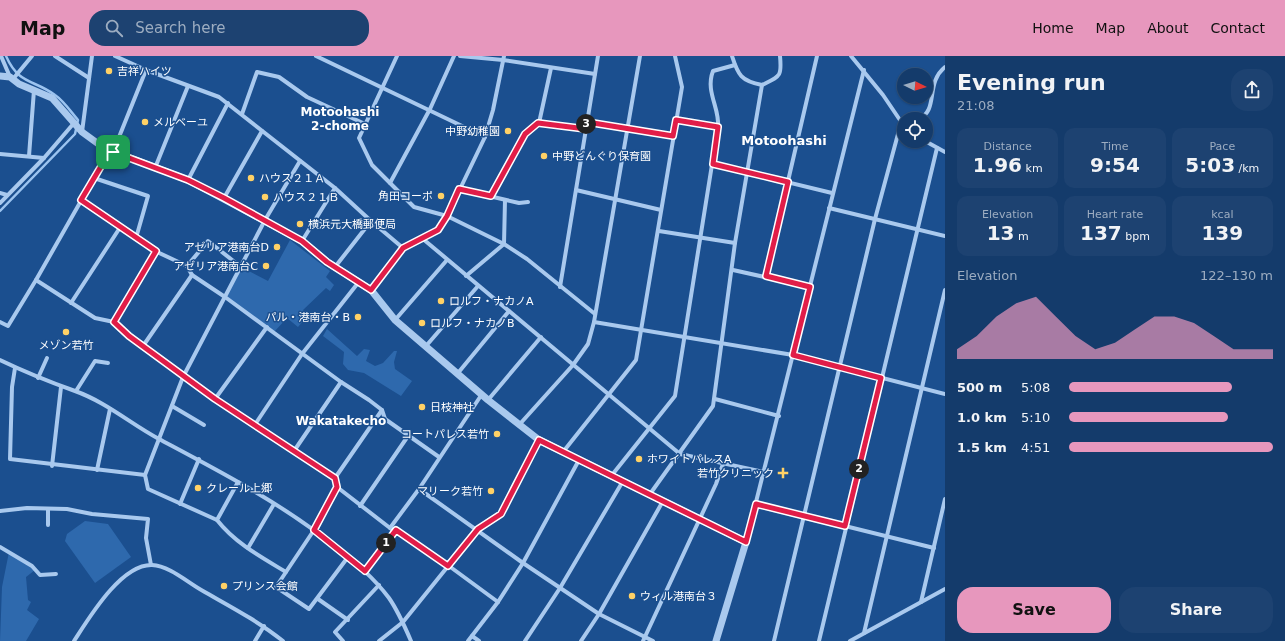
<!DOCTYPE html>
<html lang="en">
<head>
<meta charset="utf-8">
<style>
	body { margin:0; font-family:"DejaVu Sans","Noto Sans JP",sans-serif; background:#1d4271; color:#f1f3f6; height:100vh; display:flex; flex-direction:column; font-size:15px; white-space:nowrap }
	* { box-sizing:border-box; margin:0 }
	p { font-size:13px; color:#9dadc1 }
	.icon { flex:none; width:22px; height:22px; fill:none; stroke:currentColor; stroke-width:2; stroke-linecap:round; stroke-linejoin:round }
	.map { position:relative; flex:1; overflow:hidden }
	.drawer { display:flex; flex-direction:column; background:#143b6b; width:340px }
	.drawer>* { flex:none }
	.needle { width:26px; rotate:95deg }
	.tools { position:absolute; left:897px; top:12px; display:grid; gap:8px }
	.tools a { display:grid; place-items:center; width:36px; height:36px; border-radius:50%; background:#143b6b; box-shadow:0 1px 3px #0004,0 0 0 1px #33557e; font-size:20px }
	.pin { position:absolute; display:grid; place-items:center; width:34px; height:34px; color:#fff; margin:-17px; border-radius:8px; box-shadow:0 2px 6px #0006 }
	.km { position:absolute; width:20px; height:20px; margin:-10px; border-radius:50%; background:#222; color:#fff; font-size:11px; line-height:20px; text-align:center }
	.round { display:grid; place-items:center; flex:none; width:42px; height:42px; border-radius:16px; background:#1d4271 }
	.overview { display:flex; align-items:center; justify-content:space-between; height:68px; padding:0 12px }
	h1 { font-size:22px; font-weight:600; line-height:30px }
	.figures { display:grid; grid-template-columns:repeat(3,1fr); gap:6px; height:68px; padding:4px 12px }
	.figures div { display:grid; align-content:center; border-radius:10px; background:#1d4271; text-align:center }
	.figures b { font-size:20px; font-weight:600 }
	.figures small { font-size:11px; font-weight:400 }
	.figures p { font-size:11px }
	.chart { height:112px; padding:8px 12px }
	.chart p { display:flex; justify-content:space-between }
	.chart svg { width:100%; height:72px; margin-top:4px; fill:#e797bd; opacity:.7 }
	.button { display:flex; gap:8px; margin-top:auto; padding:8px 12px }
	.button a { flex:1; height:46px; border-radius:16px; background:#e797bd; color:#111; font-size:16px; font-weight:600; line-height:46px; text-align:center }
	.button a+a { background:#1d4271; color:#f1f3f6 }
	ul { padding:0 12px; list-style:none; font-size:13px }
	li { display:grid; grid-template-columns:64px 48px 1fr; align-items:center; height:30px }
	li i { height:10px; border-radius:5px; background:#e797bd }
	header { display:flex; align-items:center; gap:24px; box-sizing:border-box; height:56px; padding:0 20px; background:#e797bd; color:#111 }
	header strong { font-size:19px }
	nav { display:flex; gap:22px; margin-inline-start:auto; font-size:14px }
	.search { width:280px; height:36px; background:#1d4271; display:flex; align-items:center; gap:10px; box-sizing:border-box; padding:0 14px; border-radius:16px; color:#9dadc1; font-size:15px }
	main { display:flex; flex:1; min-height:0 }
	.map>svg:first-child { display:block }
	.green { fill:#2e69ad }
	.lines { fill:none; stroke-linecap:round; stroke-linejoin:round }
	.stream { stroke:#9cc4f0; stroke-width:2.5 }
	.minor { stroke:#a9c9ee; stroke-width:4 }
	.tertiary { stroke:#a9c9ee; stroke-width:7 }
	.route-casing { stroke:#fff; stroke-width:8 }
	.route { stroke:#e11d48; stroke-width:5 }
	.poi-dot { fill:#ffd166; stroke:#1b4f8f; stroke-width:1.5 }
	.labels { text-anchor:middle; stroke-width:3; stroke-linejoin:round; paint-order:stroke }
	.poi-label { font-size:11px; fill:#fff; stroke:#1b4f8f; text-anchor:start }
	.neighbourhood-label { font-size:12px; font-weight:bold; fill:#fff; stroke:#1b4f8f }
	.quarter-label { font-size:13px; font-weight:bold; fill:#fff; stroke:#1b4f8f }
</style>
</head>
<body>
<header>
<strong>Map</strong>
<div class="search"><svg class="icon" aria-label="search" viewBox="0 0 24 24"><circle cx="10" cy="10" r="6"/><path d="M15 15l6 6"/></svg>Search here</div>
<nav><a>Home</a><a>Map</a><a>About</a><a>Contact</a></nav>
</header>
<main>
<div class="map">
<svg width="945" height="585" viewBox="0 0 945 585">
	<rect width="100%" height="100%" fill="#1b4f8f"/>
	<g class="green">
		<path d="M290,184L330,215L326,221L334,229L330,235L326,232L303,254L308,259L298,271L287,262L274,276L225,241L241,211L268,225Z"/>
		<path d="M327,273L357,300L364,293L370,294L366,305L375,310L383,307L394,295H397L394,306L395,313L412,325L401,340L364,317L348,314L343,308L344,296L323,280Z"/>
		<path d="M85,465L108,468L131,501L95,527L65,485L67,478Z"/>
		<path d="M9,496L35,514L26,521L28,544L31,546L27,554L39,563L26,585H0L2,531Z"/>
	</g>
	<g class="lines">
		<path class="stream" d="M0,155L75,78L78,64C71,56 64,45 55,39C33,23 19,29 6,0"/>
		<g class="minor">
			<path d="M1,0L10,21"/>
			<path d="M55,0L89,22"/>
			<path d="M115,0L146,14L219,41L335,132L371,165L403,192"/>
			<path d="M316,0L485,81"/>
			<path d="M397,0L359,82L372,109L414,151L447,160L504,188L527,203L595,258"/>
			<path d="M460,0L503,4L595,18"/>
			<path d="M732,0C738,19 741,25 762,29C780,20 782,21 780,0"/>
			<path d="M851,0L883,39L904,70"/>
			<path d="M146,14L113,96L106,102L94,122L36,224L95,262L114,266L129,280L215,343L335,422L337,431L390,472L449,510L498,546"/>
			<path d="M13,23L32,0"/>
			<path d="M242,58L257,16L279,21L307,41L365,68"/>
			<path d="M919,63C939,54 925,27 945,11"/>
			<path d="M587,66L673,80"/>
			<path d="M539,67L585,73"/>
			<path d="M718,71C720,52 705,36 713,15L735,9"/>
			<path d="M82,76L92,0"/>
			<path d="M925,85L945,96"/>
			<path d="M0,98L44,102"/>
			<path d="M29,100L34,34"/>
			<path d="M713,108L832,137"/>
			<path d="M155,112L188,30"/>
			<path d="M94,122L148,140L136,182"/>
			<path d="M188,124L228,47"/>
			<path d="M390,127L430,53L454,0"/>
			<path d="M459,133L519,147L528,146"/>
			<path d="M576,134L661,154"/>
			<path d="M0,137L7,139"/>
			<path d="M491,140L525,78L539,67L551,12"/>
			<path d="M224,142L262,75"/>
			<path d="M81,144L155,195L187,210L192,219L225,241L341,326L369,344L382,354L385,363L439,401"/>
			<path d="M0,147L44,102L74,67"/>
			<path d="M829,152L945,180"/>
			<path d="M659,175L735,187"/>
			<path d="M423,183L680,398L764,416"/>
			<path d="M302,185L335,132"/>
			<path d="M187,210L208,185L241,211"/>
			<path d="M335,211L371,165"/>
			<path d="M733,214L810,231"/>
			<path d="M466,220L504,188L505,144"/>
			<path d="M766,220L817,0"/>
			<path d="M560,231L598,0"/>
			<path d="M371,234L403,192L438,174L447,160L485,81L493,54L504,0"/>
			<path d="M71,247L121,170"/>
			<path d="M395,264L447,204"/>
			<path d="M0,266L8,270L36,224"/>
			<path d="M114,266L155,195"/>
			<path d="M594,266L793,299L945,338"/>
			<path d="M143,290L192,219"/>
			<path d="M426,290L478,230"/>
			<path d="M0,304C25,316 50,326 75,335C106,346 131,368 159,383C221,416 283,448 337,492C356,507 374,522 389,542C398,555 405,571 411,585"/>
			<path d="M15,312L12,331L10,403L145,419"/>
			<path d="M458,317L509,255"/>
			<path d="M38,322L47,302"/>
			<path d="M76,335L95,305L108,307"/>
			<path d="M215,343L267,271"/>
			<path d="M715,343L779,360"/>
			<path d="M488,344L541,281"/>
			<path d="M172,350L204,369"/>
			<path d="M519,369L573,309L588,288L594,266L640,0"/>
			<path d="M254,370L302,298L358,227"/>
			<path d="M294,395L341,326"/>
			<path d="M563,396L636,304L682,31L675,0"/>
			<path d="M52,410L61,331"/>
			<path d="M97,414L110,353"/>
			<path d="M612,419L675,340L718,71L676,64"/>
			<path d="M335,422L382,354"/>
			<path d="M238,426L217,464C235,487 261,501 286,516L314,474L337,431"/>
			<path d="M419,433L523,507L599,558L653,585"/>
			<path d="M650,438L713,350L735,187L762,29"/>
			<path d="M180,448L199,403"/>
			<path d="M756,448L934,492"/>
			<path d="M360,450L408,380"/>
			<path d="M0,455L27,452L67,453L92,458L148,463L146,482L151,509"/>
			<path d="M217,464L148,433L145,419L183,321L265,164L300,105"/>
			<path d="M48,469V453"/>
			<path d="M390,472L419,433L482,338"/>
			<path d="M746,486L864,14"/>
			<path d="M0,491L32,510L40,519L56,518"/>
			<path d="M248,492L274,448"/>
			<path d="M365,515L396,474"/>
			<path d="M286,516L276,531L309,553L348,501"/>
			<path d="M318,543L348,564"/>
			<path d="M921,546L945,443"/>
			<path d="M864,577L945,234"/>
			<path d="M472,580L479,585"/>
			<path d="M74,585C89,562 121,508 152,509C170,510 188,527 203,535C231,551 258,565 283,585"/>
			<path d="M255,585L264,570"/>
			<path d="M343,585L335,576L379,529"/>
			<path d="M379,585L403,566L478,473L501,458L539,384"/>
			<path d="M468,585L498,546L523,507L579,404"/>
			<path d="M525,585L560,532L623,425"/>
			<path d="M581,585L599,558L663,445"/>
			<path d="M643,585L716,428L723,408"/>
			<path d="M774,585L875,163L901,67"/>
			<path d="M819,585L937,92"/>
			<path d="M850,585L945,533"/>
		</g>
		<path class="tertiary" d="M0,20L10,21L19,28L52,42L82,76L104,92L188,124L302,185L327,206L371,234L395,264L488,344L539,384L746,486L716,585"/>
	</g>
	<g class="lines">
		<g class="route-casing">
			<path id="route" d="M676,64L718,71L713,108L788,126L766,220L810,231L793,299L881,322L845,470L756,448L746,486L539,384L501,458L478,473L448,510L396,474L365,515L314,474L337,431L335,422L215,343L129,280L114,266L156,195L81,144L106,102L113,96L188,124L224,142L302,185L327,206L371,234L403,192L438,174L447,160L459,133L491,140L525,78L538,67L586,73L587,66L673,80Z"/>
		</g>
		<use href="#route" class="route"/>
	</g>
	<g class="poi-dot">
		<circle cx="109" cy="15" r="4"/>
		<circle cx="145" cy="66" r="4"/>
		<circle cx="508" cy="75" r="4"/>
		<circle cx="544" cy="100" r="4"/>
		<circle cx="251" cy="122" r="4"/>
		<circle cx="441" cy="140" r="4"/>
		<circle cx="265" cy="141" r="4"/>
		<circle cx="300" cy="168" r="4"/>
		<circle cx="277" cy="191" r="4"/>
		<circle cx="266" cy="210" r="4"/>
		<circle cx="441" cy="245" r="4"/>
		<circle cx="358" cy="261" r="4"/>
		<circle cx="422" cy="267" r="4"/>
		<circle cx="66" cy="276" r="4"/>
		<circle cx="422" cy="351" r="4"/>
		<circle cx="497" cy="378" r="4"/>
		<circle cx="639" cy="403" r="4"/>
		<path d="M781 411h4v4h4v4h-4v4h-4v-4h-4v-4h4z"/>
		<circle cx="198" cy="432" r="4"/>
		<circle cx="491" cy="435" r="4"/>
		<circle cx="224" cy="530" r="4"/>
		<circle cx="632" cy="540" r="4"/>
	</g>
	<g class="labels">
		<g class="poi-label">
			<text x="117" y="19">吉祥ハイツ</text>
			<text x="153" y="70">メルベーユ</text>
			<text x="500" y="79" text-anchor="end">中野幼稚園</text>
			<text x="552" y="104">中野どんぐり保育園</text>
			<text x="259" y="126">ハウス２１Ａ</text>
			<text x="433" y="144" text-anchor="end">角田コーポ</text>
			<text x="273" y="145">ハウス２１Ｂ</text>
			<text x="308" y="172">横浜元大橋郵便局</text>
			<text x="269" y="195" text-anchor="end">アゼリア港南台D</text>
			<text x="258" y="214" text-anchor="end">アゼリア港南台C</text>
			<text x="449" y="249">ロルフ・ナカノA</text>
			<text x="350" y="265" text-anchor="end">パル・港南台・B</text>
			<text x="430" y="271">ロルフ・ナカノB</text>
			<text x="66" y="293" text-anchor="middle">メゾン若竹</text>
			<text x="430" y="355">日枝神社</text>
			<text x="489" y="382" text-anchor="end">コートパレス若竹</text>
			<text x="647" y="407">ホワイトパレスA</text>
			<text x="774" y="421" text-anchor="end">若竹クリニック</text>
			<text x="206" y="436">クレール上郷</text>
			<text x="483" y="439" text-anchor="end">マリーク若竹</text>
			<text x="232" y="534">プリンス会館</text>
			<text x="640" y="544">ウィル港南台３</text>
		</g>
		<g class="neighbourhood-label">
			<text x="340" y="60">Motoohashi<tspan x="340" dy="14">2-chome</tspan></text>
			<text x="341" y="369">Wakatakecho</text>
		</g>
		<g class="quarter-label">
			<text x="784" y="89">Motoohashi</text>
		</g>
	</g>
</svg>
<div class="tools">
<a><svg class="needle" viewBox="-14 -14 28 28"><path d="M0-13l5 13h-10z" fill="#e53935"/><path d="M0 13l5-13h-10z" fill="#9dadc1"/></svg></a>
<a><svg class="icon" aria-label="locate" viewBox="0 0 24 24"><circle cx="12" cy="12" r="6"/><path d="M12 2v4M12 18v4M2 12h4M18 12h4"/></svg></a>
</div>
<div class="pin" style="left:113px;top:96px;background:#1e9e55"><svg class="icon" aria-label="arrive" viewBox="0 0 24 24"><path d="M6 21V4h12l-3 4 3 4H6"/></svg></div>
<b class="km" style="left:386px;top:487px">1</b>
<b class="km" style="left:859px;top:413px">2</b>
<b class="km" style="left:586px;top:68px">3</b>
</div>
<section class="drawer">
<div class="overview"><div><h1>Evening run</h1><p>21:08</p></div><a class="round"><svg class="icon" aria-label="share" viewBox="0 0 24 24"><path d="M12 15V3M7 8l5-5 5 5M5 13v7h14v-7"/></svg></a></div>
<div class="figures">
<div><p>Distance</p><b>1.96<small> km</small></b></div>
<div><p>Time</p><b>9:54</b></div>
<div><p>Pace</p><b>5:03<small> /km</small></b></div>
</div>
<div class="figures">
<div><p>Elevation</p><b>13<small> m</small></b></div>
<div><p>Heart rate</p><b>137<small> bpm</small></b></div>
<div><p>kcal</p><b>139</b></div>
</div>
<div class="chart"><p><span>Elevation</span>122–130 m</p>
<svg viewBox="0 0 160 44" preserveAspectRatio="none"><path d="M0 44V38L10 30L20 18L30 10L40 6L50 18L60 30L70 38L80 34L90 26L100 18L110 18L120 22L130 30L140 38L150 38L160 38V44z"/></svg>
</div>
<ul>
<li><b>500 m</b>5:08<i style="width:80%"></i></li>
<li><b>1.0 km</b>5:10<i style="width:78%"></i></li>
<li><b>1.5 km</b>4:51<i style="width:100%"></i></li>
</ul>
<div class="button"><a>Save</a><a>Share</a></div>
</section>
</main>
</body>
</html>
